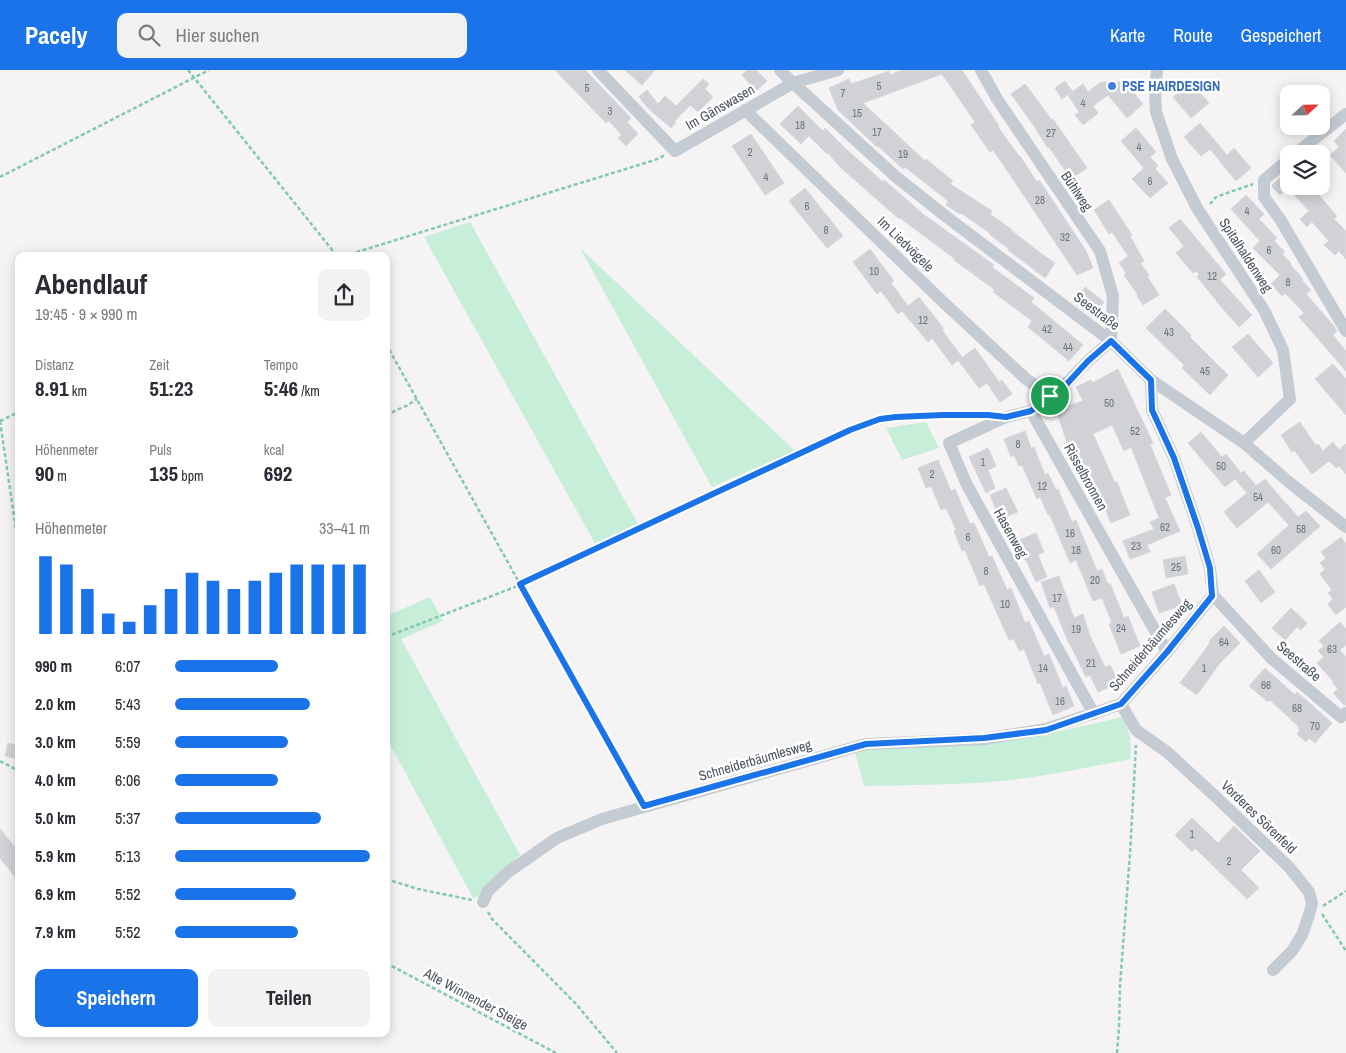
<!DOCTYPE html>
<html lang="de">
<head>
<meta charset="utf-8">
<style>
	body { margin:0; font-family:"Archivo Narrow",sans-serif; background:#f2f2f3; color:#2b2b33; height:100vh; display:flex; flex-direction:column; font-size:19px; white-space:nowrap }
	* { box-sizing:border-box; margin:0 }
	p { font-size:16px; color:#7c7c81 }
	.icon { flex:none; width:28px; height:28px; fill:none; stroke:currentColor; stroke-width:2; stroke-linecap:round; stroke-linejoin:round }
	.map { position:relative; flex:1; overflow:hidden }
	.sheet { position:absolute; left:15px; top:182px; width:375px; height:785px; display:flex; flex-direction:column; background:#fff; border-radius:10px; box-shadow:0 2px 12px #0003 }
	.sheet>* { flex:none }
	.needle { width:32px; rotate:68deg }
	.controls { position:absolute; left:1280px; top:15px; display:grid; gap:10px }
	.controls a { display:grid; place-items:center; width:50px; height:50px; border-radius:10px; background:#fff; box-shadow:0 2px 12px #0003; font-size:25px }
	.pin { position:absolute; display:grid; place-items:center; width:42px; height:42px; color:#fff; margin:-21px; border:2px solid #fff; border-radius:50%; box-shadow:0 1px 5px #0007 }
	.round { display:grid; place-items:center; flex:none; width:52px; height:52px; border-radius:10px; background:#f2f2f3 }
	.head { display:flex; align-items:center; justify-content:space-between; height:85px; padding:0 20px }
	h1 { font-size:28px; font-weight:800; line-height:38px }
	.stats { display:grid; grid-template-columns:repeat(3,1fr); gap:8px; height:85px; padding:5px 20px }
	.stats div { display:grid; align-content:center }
	.stats b { font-size:21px; font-weight:800 }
	.stats small { font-size:14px; font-weight:400 }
	.stats p { font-size:14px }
	.chart { height:140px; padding:10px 20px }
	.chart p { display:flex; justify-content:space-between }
	.chart svg { width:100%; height:90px; margin-top:5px; stroke:#1a73e8; stroke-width:6 }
	.cta { display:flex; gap:10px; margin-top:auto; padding:10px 20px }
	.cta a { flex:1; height:58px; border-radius:10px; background:#1a73e8; color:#fff; font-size:20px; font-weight:800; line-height:58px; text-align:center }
	.cta a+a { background:#f2f2f3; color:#2b2b33 }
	ul { padding:0 20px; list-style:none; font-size:16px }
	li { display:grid; grid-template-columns:80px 60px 1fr; align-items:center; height:38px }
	li i { height:12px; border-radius:6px; background:#1a73e8 }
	header { display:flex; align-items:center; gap:30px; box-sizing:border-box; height:70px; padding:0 25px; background:#1a73e8; color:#fff }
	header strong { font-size:24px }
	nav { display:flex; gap:28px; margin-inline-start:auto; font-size:18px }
	.search { width:350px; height:45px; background:#f2f2f3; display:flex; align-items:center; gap:12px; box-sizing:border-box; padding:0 18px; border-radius:10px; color:#7c7c81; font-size:19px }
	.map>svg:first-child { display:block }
	.green { fill:#c6eed9 }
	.building { fill:#d0d2d6; stroke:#d7d8dd }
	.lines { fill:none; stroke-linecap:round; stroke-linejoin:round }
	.path { stroke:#80caad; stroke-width:2.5; stroke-dasharray:4 2.5; stroke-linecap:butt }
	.minor { stroke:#c5cbd3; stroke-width:12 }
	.route-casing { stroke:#fff; stroke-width:10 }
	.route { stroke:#1a73e8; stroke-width:6 }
	.shop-dot { fill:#3f7fe0; stroke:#fff; stroke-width:2 }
	.labels { text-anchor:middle; stroke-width:5; stroke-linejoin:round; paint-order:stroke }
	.number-label { font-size:11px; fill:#6c747d }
	.shop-label { font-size:14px; font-weight:bold; fill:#366cbe; stroke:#fff; text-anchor:start }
	.street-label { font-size:14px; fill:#4b545f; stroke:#fff }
</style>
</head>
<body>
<header>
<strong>Pacely</strong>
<div class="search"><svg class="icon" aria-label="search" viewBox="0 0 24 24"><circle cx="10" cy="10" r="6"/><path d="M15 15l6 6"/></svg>Hier suchen</div>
<nav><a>Karte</a><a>Route</a><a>Gespeichert</a></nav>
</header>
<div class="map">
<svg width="1346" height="983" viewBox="0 0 1346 983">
	<rect width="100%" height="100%" fill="#f5f3f3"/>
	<g class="green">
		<path d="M470,152L639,456L596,475L424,167Z"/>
		<path d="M580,178L795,381L712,417Z"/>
		<path d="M926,352L939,378L902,390L886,358Z"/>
		<path d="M430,527L443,551L401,569L520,785L504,799L480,826L473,828L386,667V546Z"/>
		<path d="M1123,647L1130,666L1131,689C1085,698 1038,708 991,712C949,715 906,715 864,716L855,682L871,679L1052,663Z"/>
	</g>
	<g class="building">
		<path d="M555,0H585L631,48L627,52L638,64L626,76L618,68L622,65L609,51L606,53Z"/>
		<path d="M625,0H655L642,15Z"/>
		<path d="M747,0H756L767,11L756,21L742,5Z"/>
		<path d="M902,0H962L999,56L998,57L1019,86H1020L1037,112L1039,110L1059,140L1086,181L1093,198L1077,205L1004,96L993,80L990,82L971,55L975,52L942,4L863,33L925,91L926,89L953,111L950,114L992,141L990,144L1011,159V160L1039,182L1055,193L1045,208L1008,180L1009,179L989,164L990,163L961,143L960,144L946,135L948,131L905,97L903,99L878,76L877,77L838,40L829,18L849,9L851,14L889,1L890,5Z"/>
		<path d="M703,9L709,14L705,19L713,27L698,42L690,35L674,52L676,53L671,58L648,38L639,27L647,20L658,34L665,26L676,36Z"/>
		<path d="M1065,11L1072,21L1062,29L1055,18Z"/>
		<path d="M1101,12H1125L1143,34L1127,48L1108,25L1093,36L1098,43L1083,55L1075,45L1079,42L1068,25L1083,14L1088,22Z"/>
		<path d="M1191,12L1209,33L1191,48L1173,27Z"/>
		<path d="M1025,14L1052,50L1053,49L1087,98L1071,109L1049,77L1048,78L1036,60H1037L1011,24Z"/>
		<path d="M798,36L823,61L825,58L846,79L883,112L884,110L923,144L994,195L992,197L1034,228L1031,232L1083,275L1069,291L1028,257L1032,251L993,222L995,220L954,190L955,189L900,148L899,149L839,96L828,83L827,84L809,66L801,74L780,54Z"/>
		<path d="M1200,53L1227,85L1234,78L1251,98L1236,111L1210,79L1201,86L1184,67Z"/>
		<path d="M1136,58L1156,82L1150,87L1158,96L1155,99L1168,113L1150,128L1132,109L1144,98L1121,71Z"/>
		<path d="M1346,59V103L1330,85L1339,77L1334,71Z"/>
		<path d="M751,64L784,113L765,125L732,76Z"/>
		<path d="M1289,100V116H1311L1337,146L1334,149L1346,161V189L1339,181L1335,185L1324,175L1329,171L1312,152L1307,157L1300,149L1309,141L1288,118L1280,125L1272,117V115Z"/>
		<path d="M805,118L843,166L827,178L789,131Z"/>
		<path d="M1246,125L1264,144L1259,149L1277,168L1274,171L1285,182L1282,184L1291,193L1290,194L1303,209L1302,210L1311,220L1306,224L1333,255L1337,261L1333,265L1346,281V301L1299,247L1304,243L1285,223L1282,226L1271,214L1280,205L1253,178L1260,171L1231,139Z"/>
		<path d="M1109,130L1132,165L1130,166L1144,191L1140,193L1149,205L1147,206L1159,225L1143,235L1137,226L1138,225L1124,205L1126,203L1119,193L1128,186L1112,162L1109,164L1094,140Z"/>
		<path d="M1180,149L1226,204L1220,210L1252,245L1239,257L1216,231V230L1197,207L1199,204L1196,201L1193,203L1176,183L1184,176L1169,158Z"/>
		<path d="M870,179L894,211L891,213L908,236L898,244L881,221L877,224L853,192Z"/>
		<path d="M1085,217L1104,232L1093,247L1073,232Z"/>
		<path d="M919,227L944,259L942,260L962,287L959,290L975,278L999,312L1002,310L1012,324L1000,332L987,313L979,318L958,290L952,295L932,268L928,272L902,241Z"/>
		<path d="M1165,239L1191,265L1190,267L1228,305L1210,325L1182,298L1184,295L1146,258Z"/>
		<path d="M1248,264L1273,293L1258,307L1232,277Z"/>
		<path d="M1333,294L1346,309V345L1315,309Z"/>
		<path d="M1118,299L1153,373L1150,374L1171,425L1165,428L1180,461L1147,475L1150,482L1130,489L1123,471L1154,459L1150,452L1159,448L1131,377L1124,381L1112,355L1093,364L1115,413L1117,412L1130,445L1111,453L1094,412L1089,415L1070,374L1068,375L1056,340L1083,331L1076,317L1091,310L1092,313Z"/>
		<path d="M1300,352L1316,376L1318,374L1323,381L1333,372L1339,380L1346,374V404L1339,396L1336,398L1329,391L1312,404L1294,380L1292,382L1281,365Z"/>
		<path d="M1025,361L1031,378L1034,377L1045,405L1048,403L1056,420L1058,419L1072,452L1076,450L1097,501L1102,499L1108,514L1110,513L1124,548L1128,546L1140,576L1121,584L1109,554L1112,553L1102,528L1093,531L1076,490L1070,493L1050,445H1048L1040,427L1037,429L1022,395L1019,396L1014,385L1011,387L1004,369Z"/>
		<path d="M1201,362L1222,387L1226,384L1241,403L1236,408L1244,401L1256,416L1265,409L1286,434H1287L1298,447L1306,441L1320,456L1271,499L1257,484L1289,455L1268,432L1237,458L1224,442L1247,423L1235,409L1225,417L1188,373Z"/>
		<path d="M988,378L996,396L988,400L995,418L986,423L969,387Z"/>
		<path d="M938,390L951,421L955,419L970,454L974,453L989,487L992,486L1007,520L1011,518L1025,553L1029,551L1044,586L1049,584L1063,618L1066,616L1074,636L1053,645L1040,613L1038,614L1024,579L1019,581L1014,569L1009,570L984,514L980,516L965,480L962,481L954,461L956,460L946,438L941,440L931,416L926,418L918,398Z"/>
		<path d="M1006,418L1018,442L1000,449L990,425Z"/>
		<path d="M1036,463L1044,482L1038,485L1047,507L1036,512L1026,490H1025L1017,471Z"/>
		<path d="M1341,467L1346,474V537L1336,545L1328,534L1333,529L1328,523L1332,520L1320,504L1325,499L1320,493L1326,488L1321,482Z"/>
		<path d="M1185,486L1188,504L1166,508L1163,490Z"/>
		<path d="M1259,500L1275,522L1261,533L1245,511Z"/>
		<path d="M1059,506L1074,548L1083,544L1090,566L1105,597L1110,595L1119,613L1098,622L1090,605L1086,607L1070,574H1069L1054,537L1050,538L1041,512Z"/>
		<path d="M1174,514L1182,535L1159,543L1152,522Z"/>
		<path d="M1291,538L1307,553L1301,560L1297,557L1285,570L1272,558Z"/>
		<path d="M1340,552L1346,559V575L1340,580L1346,587V635H1344L1333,623L1338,619L1332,612L1333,611L1317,593L1324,587L1318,581L1324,576L1319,571Z"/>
		<path d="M1224,556L1240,573L1220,593L1197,625L1180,613L1210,573L1209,571Z"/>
		<path d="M1265,598L1295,625L1297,622L1332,653L1315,673L1309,668L1306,672L1297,664L1300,660L1298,658L1299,657L1270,630L1268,632L1249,616Z"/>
		<path d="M8,673L19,676V689L5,686Z"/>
		<path d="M1192,748L1218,773L1234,756L1260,781L1241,800L1259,818L1247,829L1195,778L1192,782L1175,765Z"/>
		<path d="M0,759L19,782V812L0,788Z"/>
	</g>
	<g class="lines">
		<g class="path">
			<path d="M188,0L337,186"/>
			<path d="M0,107L209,0"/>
			<path d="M1210,134L1216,127L1253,114"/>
			<path d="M344,186L655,90L665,85"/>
			<path d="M386,274L639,727"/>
			<path d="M386,345L408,335L417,329"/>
			<path d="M0,351L19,480"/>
			<path d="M0,351L19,342"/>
			<path d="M386,567L520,515L850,360L880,349L896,347L981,345"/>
			<path d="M0,691L19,701"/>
			<path d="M386,809L418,819L472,830"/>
			<path d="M1323,836L1346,821"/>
			<path d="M488,842L492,849L577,935L617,983"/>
			<path d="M1322,844L1346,881"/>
			<path d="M386,893L556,983"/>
			<path d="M1117,983L1119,957L1120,915L1130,784L1136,675"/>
		</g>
		<g class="minor">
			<path d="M598,0L675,81L793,13L838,0"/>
			<path d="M780,0L793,13L895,106L948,148L1111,271L1151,310L1244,373L1290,413L1346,457"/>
			<path d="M981,0L997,29L1100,181L1113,226L1111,271"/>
			<path d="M1157,0L1155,19L1156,42L1172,89L1197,138L1264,240L1283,280L1290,329L1244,373"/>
			<path d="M745,40L941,230L1026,309L1050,326"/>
			<path d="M1295,84L1346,44"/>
			<path d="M1289,89L1264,110V127L1280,149L1346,261"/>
			<path d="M1151,310L1152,340L1174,388L1198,458L1210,498L1213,525L1271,588L1341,647L1346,643"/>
			<path d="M1031,341L1167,582"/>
			<path d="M1121,634L1136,660L1167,682L1215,726L1289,797L1309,822L1312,833L1309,845L1302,865L1292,881L1273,900"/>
			<path d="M1094,644L967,415L949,373L1006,347L1031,341L1050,326L1063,317L1088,291L1111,271"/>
			<path d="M483,832L488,821L508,802L557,768L602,749L866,674L984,669L1046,659L1121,634L1167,582L1213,525"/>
		</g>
	</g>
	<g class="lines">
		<g class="route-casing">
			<path id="route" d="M1111,271L1151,310L1152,340L1174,388L1198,458L1210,498L1212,526L1167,582L1121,634L1046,660L984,668L866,674L644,736L520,514L850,360L880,349L896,347L943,345H988L1006,347L1031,341L1050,326L1064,317L1088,291Z"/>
		</g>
		<use href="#route" class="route"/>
	</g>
	<circle class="shop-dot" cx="1112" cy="16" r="5"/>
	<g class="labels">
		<g class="number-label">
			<text x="879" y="20">5</text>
			<text x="587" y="22">5</text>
			<text x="843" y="27">7</text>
			<text x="1083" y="37">4</text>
			<text x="610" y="45">3</text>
			<text x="857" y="47">15</text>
			<text x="800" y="59">18</text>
			<text x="877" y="66">17</text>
			<text x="1051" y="67">27</text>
			<text x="1139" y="81">4</text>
			<text x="750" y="86">2</text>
			<text x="903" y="88">19</text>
			<text x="766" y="111">4</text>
			<text x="1150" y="115">6</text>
			<text x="1040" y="134">28</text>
			<text x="807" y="140">6</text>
			<text x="1247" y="145">4</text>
			<text x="826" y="164">8</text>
			<text x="1065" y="171">32</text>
			<text x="1269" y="184">6</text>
			<text x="874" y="205">10</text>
			<text x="1212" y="210">12</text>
			<text x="1288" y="216">8</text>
			<text x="923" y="254">12</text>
			<text x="1047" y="263">42</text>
			<text x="1169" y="266">43</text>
			<text x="1068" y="281">44</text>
			<text x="1205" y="305">45</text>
			<text x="1109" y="337">50</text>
			<text x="1135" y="365">52</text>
			<text x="1018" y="378">8</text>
			<text x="983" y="396">1</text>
			<text x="1221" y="400">50</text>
			<text x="932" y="408">2</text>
			<text x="1042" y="420">12</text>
			<text x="1258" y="431">54</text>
			<text x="1165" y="461">62</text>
			<text x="1301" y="463">58</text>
			<text x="1070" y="467">16</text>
			<text x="968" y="471">6</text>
			<text x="1136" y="480">23</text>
			<text x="1076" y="484">18</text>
			<text x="1276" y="484">60</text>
			<text x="1176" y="501">25</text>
			<text x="986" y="505">8</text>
			<text x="1095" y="514">20</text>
			<text x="1057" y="532">17</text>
			<text x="1005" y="538">10</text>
			<text x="1121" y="562">24</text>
			<text x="1076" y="563">19</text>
			<text x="1224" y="576">64</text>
			<text x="1332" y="583">63</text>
			<text x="1091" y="597">21</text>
			<text x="1043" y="602">14</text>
			<text x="1204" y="602">1</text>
			<text x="1266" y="619">66</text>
			<text x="1060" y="635">16</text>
			<text x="1297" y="642">68</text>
			<text x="1315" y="660">70</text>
			<text x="1192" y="768">1</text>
			<text x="1229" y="795">2</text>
		</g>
		<g class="shop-label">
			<text x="1122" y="21">PSE HAIRDESIGN</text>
		</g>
		<g class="street-label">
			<text transform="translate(720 37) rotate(-30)" y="5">Im Gänswasen</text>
			<text transform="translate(1077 121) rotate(56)" y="5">Bühlweg</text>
			<text transform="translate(906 174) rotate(44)" y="5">Im Liedvögele</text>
			<text transform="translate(1246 185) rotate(57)" y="5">Spitalhaldenweg</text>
			<text transform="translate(1097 241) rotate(37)" y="5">Seestraße</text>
			<text transform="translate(1086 407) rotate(61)" y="5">Risselbronnen</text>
			<text transform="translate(1011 463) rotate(61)" y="5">Hasenweg</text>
			<text transform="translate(1150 575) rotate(-49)" y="5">Schneiderbäumlesweg</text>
			<text transform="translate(1299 591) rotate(41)" y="5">Seestraße</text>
			<text transform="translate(755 690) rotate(-16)" y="5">Schneiderbäumlesweg</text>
			<text transform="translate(1259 747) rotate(44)" y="5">Vorderes Sörenfeld</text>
			<text transform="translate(476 929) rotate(28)" y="5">Alte Winnender Steige</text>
		</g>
	</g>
</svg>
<div class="controls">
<a><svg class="needle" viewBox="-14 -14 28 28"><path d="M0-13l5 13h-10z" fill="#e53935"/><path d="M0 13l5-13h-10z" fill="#7c7c81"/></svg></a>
<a><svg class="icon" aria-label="layers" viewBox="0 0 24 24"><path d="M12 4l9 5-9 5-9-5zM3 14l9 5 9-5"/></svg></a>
</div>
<div class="pin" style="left:1050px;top:326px;background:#1e9e55"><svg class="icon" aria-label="arrive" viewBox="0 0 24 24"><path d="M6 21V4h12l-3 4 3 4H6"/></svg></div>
<section class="sheet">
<div class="head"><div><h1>Abendlauf</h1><p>19:45 · 9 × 990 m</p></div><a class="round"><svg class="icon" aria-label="share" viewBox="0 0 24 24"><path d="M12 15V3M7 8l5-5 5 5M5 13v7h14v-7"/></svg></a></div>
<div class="stats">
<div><p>Distanz</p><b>8.91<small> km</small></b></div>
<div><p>Zeit</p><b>51:23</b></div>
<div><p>Tempo</p><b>5:46<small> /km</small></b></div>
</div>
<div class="stats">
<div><p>Höhenmeter</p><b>90<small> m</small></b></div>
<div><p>Puls</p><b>135<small> bpm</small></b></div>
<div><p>kcal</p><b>692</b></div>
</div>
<div class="chart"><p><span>Höhenmeter</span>33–41 m</p>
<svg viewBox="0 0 160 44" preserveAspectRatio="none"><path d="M5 44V6M15 44V10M25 44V22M35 44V34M45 44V38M55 44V30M65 44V22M75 44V14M85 44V18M95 44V22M105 44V18M115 44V14M125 44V10M135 44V10M145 44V10M155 44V10"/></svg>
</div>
<ul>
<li><b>990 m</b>6:07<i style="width:53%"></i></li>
<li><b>2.0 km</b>5:43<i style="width:69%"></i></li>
<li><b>3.0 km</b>5:59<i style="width:58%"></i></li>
<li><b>4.0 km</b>6:06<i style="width:53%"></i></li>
<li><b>5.0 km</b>5:37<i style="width:75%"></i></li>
<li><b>5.9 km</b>5:13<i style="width:100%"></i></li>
<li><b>6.9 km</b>5:52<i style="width:62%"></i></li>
<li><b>7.9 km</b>5:52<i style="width:63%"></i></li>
</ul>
<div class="cta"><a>Speichern</a><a>Teilen</a></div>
</section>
</div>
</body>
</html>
